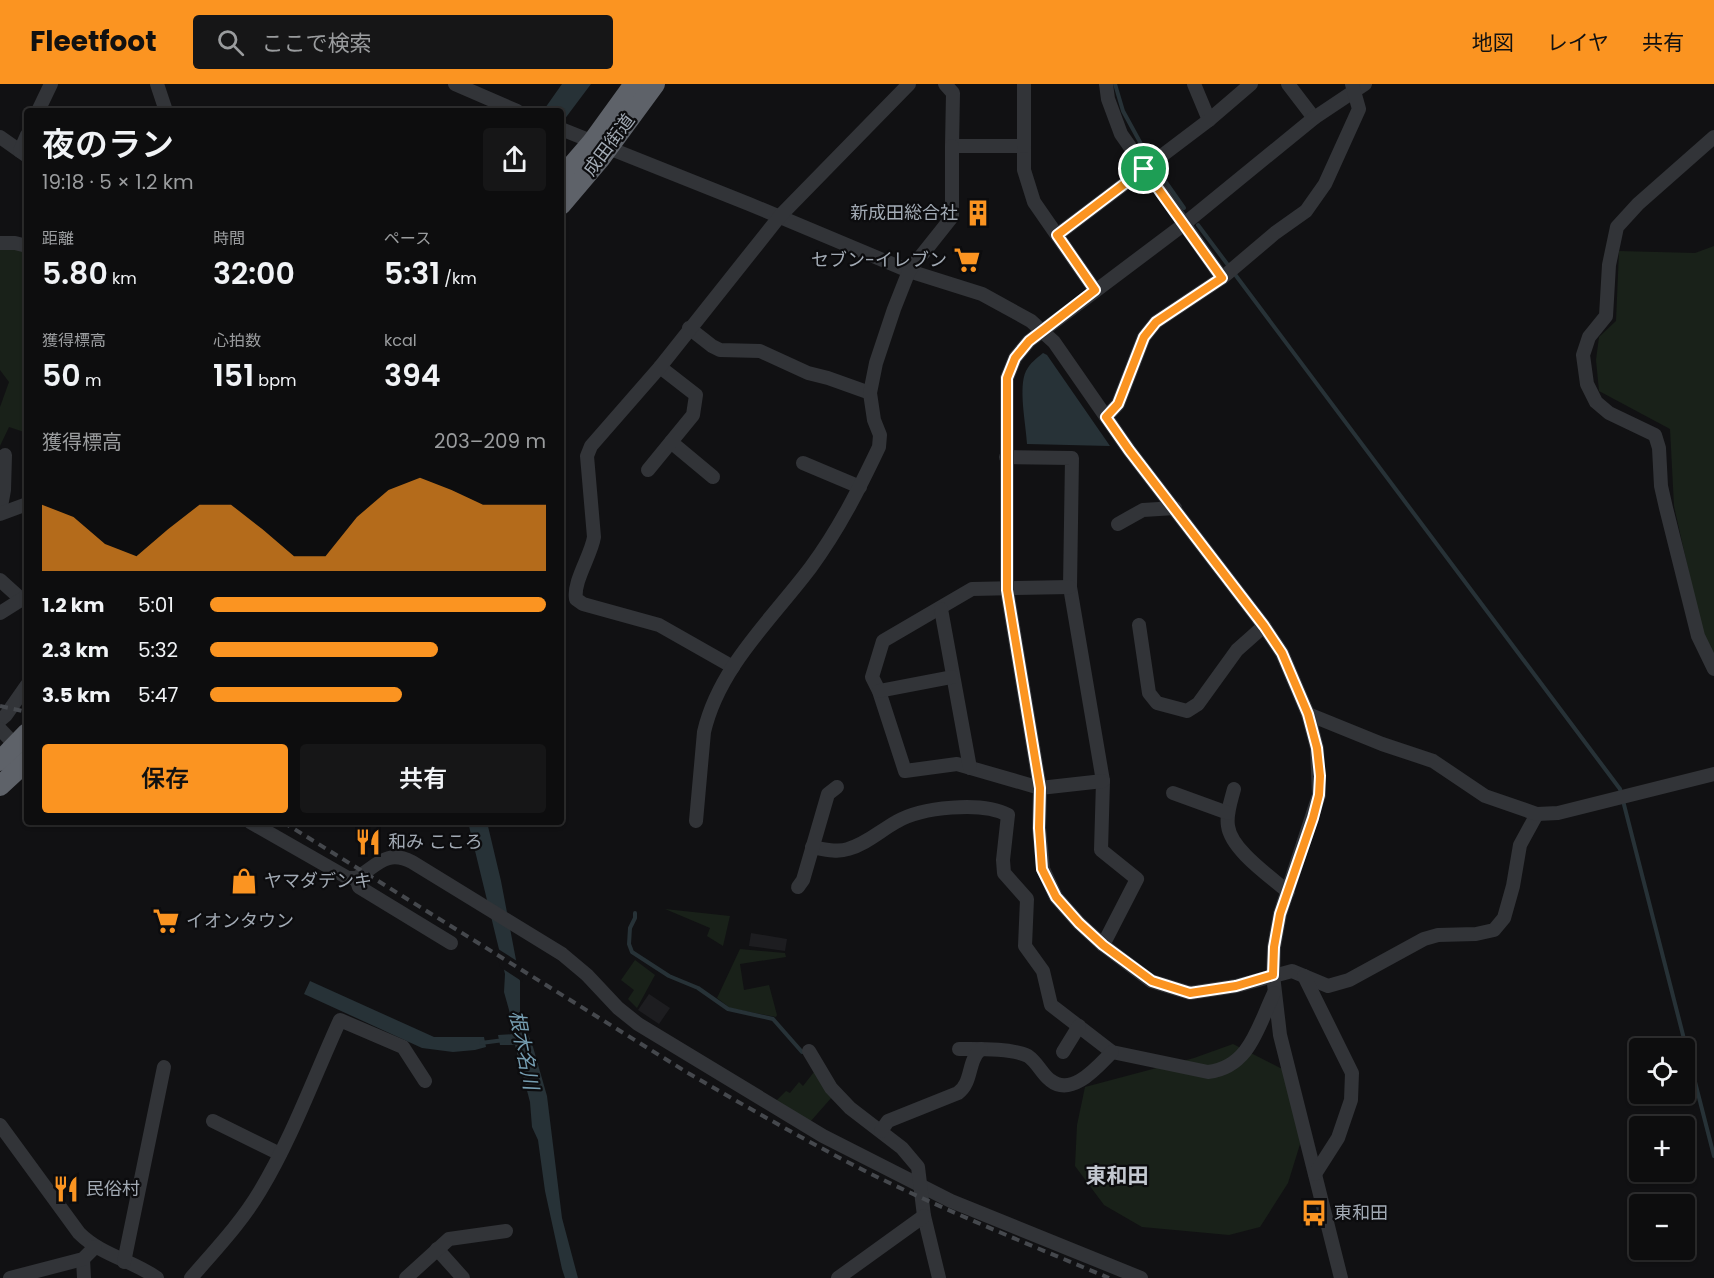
<!DOCTYPE html>
<html lang="ja">
<head>
<meta charset="utf-8">
<style>
	body { margin:0; font-family:Poppins,"Noto Sans JP",sans-serif; background:#161617; color:#f1f3f6; height:100vh; display:flex; flex-direction:column; font-size:22px; white-space:nowrap }
	* { box-sizing:border-box; margin:0 }
	p { font-size:20px; color:#9a9c9e }
	.icon { flex:none; width:33px; height:33px; fill:none; stroke:currentColor; stroke-width:2; stroke-linecap:round; stroke-linejoin:round }
	.map { position:relative; flex:1; overflow:hidden }
	.drawer { position:absolute; left:24px; top:24px; width:540px; height:717px; display:flex; flex-direction:column; background:#0d0d0e; border-radius:6px; box-shadow:0 2px 4px #0004,0 0 0 2px #2d2d2e }
	.drawer>* { flex:none }
	.tools { position:absolute; left:1629px; top:954px; display:grid; gap:12px }
	.tools a { display:grid; place-items:center; width:66px; height:66px; border-radius:6px; background:#0d0d0e; box-shadow:0 2px 4px #0004,0 0 0 2px #2d2d2e; font-size:30px }
	.pin { position:absolute; display:grid; place-items:center; width:51px; height:51px; color:#fff; margin:-26px; border:3px solid #fff; border-radius:50%; box-shadow:0 2px 6px #0007 }
	.round { display:grid; place-items:center; flex:none; width:63px; height:63px; border-radius:6px; background:#161617 }
	.summary { display:flex; align-items:center; justify-content:space-between; height:102px; padding:0 18px }
	h1 { font-size:33px; font-weight:600; line-height:45px }
	.metrics { display:grid; grid-template-columns:repeat(3,1fr); gap:9px; height:102px; padding:6px 18px }
	.metrics div { display:grid; align-content:center }
	.metrics b { font-size:30px; font-weight:600 }
	.metrics small { font-size:16px; font-weight:400 }
	.metrics p { font-size:16px }
	.chart { height:168px; padding:12px 18px }
	.chart p { display:flex; justify-content:space-between }
	.chart svg { width:100%; height:108px; margin-top:6px; fill:#fb9421; opacity:.7 }
	.primary-button { display:flex; gap:12px; margin-top:auto; padding:12px 18px }
	.primary-button a { flex:1; height:69px; border-radius:6px; background:#fb9421; color:#111; font-size:24px; font-weight:600; line-height:69px; text-align:center }
	.primary-button a+a { background:#161617; color:#f1f3f6 }
	ul { padding:0 18px; list-style:none; font-size:20px }
	li { display:grid; grid-template-columns:96px 72px 1fr; align-items:center; height:45px }
	li i { height:15px; border-radius:8px; background:#fb9421 }
	header { display:flex; align-items:center; gap:36px; box-sizing:border-box; height:84px; padding:0 30px; background:#fb9421; color:#111 }
	header strong { font-size:28px }
	nav { display:flex; gap:33px; margin-inline-start:auto; font-size:21px }
	.search { width:420px; height:54px; background:#161617; display:flex; align-items:center; gap:15px; box-sizing:border-box; padding:0 21px; border-radius:6px; color:#9a9c9e; font-size:22px }
	.map>svg:first-child { display:block }
	.built { fill:#1d1d20 }
	.green { fill:#192119 }
	.water { fill:#273237 }
	.pier { fill:#111113 }
	.lines { fill:none; stroke-linecap:round; stroke-linejoin:round }
	.stream { stroke:#273237; stroke-width:4 }
	.minor { stroke:#323438; stroke-width:14 }
	.highway { stroke:#5e6269; stroke-width:20 }
	.rail { stroke:#45484d; stroke-width:4; stroke-dasharray:8 6; stroke-linecap:butt }
	.route-casing { stroke:#fff; stroke-width:12 }
	.route { stroke:#fb9421; stroke-width:8 }
	.labels { text-anchor:middle; stroke-width:4.5; stroke-linejoin:round; paint-order:stroke }
	.street-label { font-size:18px; fill:#a2aab4; stroke:#0c0c0e }
	.poi-label { font-size:18px; fill:#a2aab4; stroke:#0c0c0e; text-anchor:start }
	.water-label { font-size:20px; font-style:italic; fill:#769eb2; stroke:#0c0c0e }
	.quarter-label { font-size:21px; font-weight:bold; fill:#c3c8d0; stroke:#0c0c0e }
</style>
</head>
<body>
<header>
<strong>Fleetfoot</strong>
<div class="search"><svg class="icon" aria-label="search" viewBox="0 0 24 24"><circle cx="10" cy="10" r="6"/><path d="M15 15l6 6"/></svg>ここで検索</div>
<nav><a>地図</a><a>レイヤ</a><a>共有</a></nav>
</header>
<div class="map">
<svg width="1714" height="1194" viewBox="0 0 1714 1194">
	<rect width="100%" height="100%" fill="#111113"/>
	<g class="built">
		<path d="M751,849L787,855L785,867L749,862Z"/>
		<path d="M649,910L670,924L659,940L638,926Z"/>
	</g>
	<g class="green">
		<path d="M0,162L27,168V179L23,182L27,189V349L9,343L0,362V323L9,298L0,286Z"/>
		<path d="M1714,162V571L1702,548L1674,422L1670,345L1599,307L1596,276L1599,253L1616,237L1619,167L1695,169Z"/>
		<path d="M665,825L730,832L723,862L707,852L710,844Z"/>
		<path d="M740,865L785,869L786,873L740,880L744,906L769,901L777,931L776,933L730,924L717,914Z"/>
		<path d="M635,876L655,891L637,924L628,915L634,906L621,896Z"/>
		<path d="M1233,960L1298,993L1301,1057L1288,1099L1260,1143L1229,1151L1142,1143L1104,1121L1075,1082L1077,1041L1085,1003L1194,974Z"/>
		<path d="M814,988L832,1013L810,1038L776,1017L786,1007L790,1009L799,998L803,1002Z"/>
	</g>
	<g class="water">
		<path d="M562,0H591L561,40V27H543Z"/>
		<path d="M1043,269L1047,271L1110,362L1027,360C1026,341 1018,303 1026,287C1030,279 1037,274 1043,269Z"/>
		<path d="M468,738H487L501,797L520,897V930L533,963L547,1012L562,1134L578,1194H565L562,1185L545,1107L538,1056L532,1043L530,1018L515,961H500L498,951L514,950V944L504,908L505,890Z"/>
		<path d="M310,897L434,953H484L486,963L475,966L453,968L422,964L304,910Z"/>
	</g>
	<path class="pier" d="M495,863L520,879L523,898L500,883Z"/>
	<g class="lines">
		<g class="stream">
			<path d="M1115,0L1123,27L1146,69"/>
			<path d="M1158,87L1184,124"/>
			<path d="M1198,141L1620,705L1714,1072"/>
			<path d="M635,829V834L630,844L629,860L632,868L669,892L698,904L728,925L773,935L802,968"/>
			<path d="M481,959L504,956"/>
		</g>
		<g class="minor">
			<path d="M157,0L166,27"/>
			<path d="M455,0L517,27"/>
			<path d="M945,0L953,9L952,62H1024V86L1034,118L1095,206"/>
			<path d="M1024,0V62"/>
			<path d="M1106,0L1108,15L1121,50L1222,194L1156,238L1144,253L1118,320L1106,333"/>
			<path d="M1194,0L1209,36"/>
			<path d="M1288,0L1314,34"/>
			<path d="M1365,0L1314,34L1183,141L1029,257L1015,274L1007,294V506L1040,704L1039,744L1043,785L1056,813L1079,839L1103,861L1151,897L1190,909L1236,902L1292,887L1328,902L1349,896L1424,855L1438,851L1476,850L1494,846L1504,834L1513,802L1520,761L1537,730"/>
			<path d="M38,27L51,0"/>
			<path d="M561,45L749,120L909,187L982,210L1031,237L1054,258L1129,366L1264,542L1282,569L1308,630L1317,664L1319,711L1280,830L1274,863L1273,891L1280,951L1341,1194"/>
			<path d="M0,53L27,72"/>
			<path d="M1714,53L1638,120L1617,143L1609,181L1606,232L1589,253L1583,271L1587,300L1596,318L1609,329L1655,351L1659,364L1661,402L1666,424L1698,552L1714,585"/>
			<path d="M20,67L27,51"/>
			<path d="M1057,151L1209,36L1251,0"/>
			<path d="M0,159H15L27,162"/>
			<path d="M1222,194L1275,149L1306,127L1325,100L1359,25L1352,0"/>
			<path d="M689,244L712,262L720,266L760,267L808,289L828,294L870,309"/>
			<path d="M671,358L713,393"/>
			<path d="M1006,373L1072,374L1070,503L1103,697L1101,766L1137,795L1103,861"/>
			<path d="M803,379L860,403"/>
			<path d="M648,386L693,331L696,311L660,283"/>
			<path d="M0,428L4,406L5,371"/>
			<path d="M0,430L27,420"/>
			<path d="M1118,440L1143,426L1175,424"/>
			<path d="M0,496L21,515"/>
			<path d="M1070,503L972,505L883,557L872,593L879,607L905,687L957,680L1040,704L1103,697"/>
			<path d="M941,525L970,684"/>
			<path d="M0,529L27,512"/>
			<path d="M1139,541L1149,609L1157,619L1187,627L1198,620L1237,566L1264,542"/>
			<path d="M733,583L659,541L583,520L576,515C573,497 591,472 594,453L587,372L591,362L660,283L780,132L909,0"/>
			<path d="M879,607L952,593"/>
			<path d="M1308,630L1382,660L1433,677L1485,712L1537,730L1558,729L1714,690"/>
			<path d="M0,636L6,631L27,601"/>
			<path d="M0,645L21,667"/>
			<path d="M1234,705C1231,717 1226,730 1228,742C1231,766 1271,793 1288,808"/>
			<path d="M1173,709L1228,729"/>
			<path d="M696,737L704,648C719,583 772,535 811,483C839,445 859,405 879,363L880,351L874,336L870,309L876,279L894,225L909,187L952,133V62"/>
			<path d="M250,738L348,794H356C377,782 386,765 412,778L562,870L587,891L618,924L638,940L823,1052L951,1117L1141,1194"/>
			<path d="M812,763C823,765 837,769 848,765C866,760 880,747 896,738C921,723 982,717 1008,731L1003,776L1004,789L1027,815L1025,862L1043,887L1051,921L1112,968L1208,988C1250,983 1258,942 1274,909"/>
			<path d="M356,794L359,803L451,859"/>
			<path d="M798,803L803,796L828,710L837,703"/>
			<path d="M1304,892L1352,989L1351,1016L1338,1054L1315,1090"/>
			<path d="M959,965C978,965 1012,964 1028,972C1037,978 1042,990 1050,996C1072,1014 1098,982 1112,968"/>
			<path d="M809,967L831,1004L850,1024L902,1064L918,1083L924,1132L939,1194"/>
			<path d="M1063,968L1079,942"/>
			<path d="M213,1037L280,1070"/>
			<path d="M0,1041L79,1149C102,1172 132,1176 157,1194"/>
			<path d="M881,1047L888,1037L958,1009C973,998 967,977 981,965"/>
			<path d="M437,1165L463,1194"/>
			<path d="M83,1175L84,1194"/>
			<path d="M124,1178L164,983"/>
			<path d="M10,1194L83,1175L95,1163"/>
			<path d="M191,1194C215,1166 241,1139 260,1107C292,1054 314,993 340,936L403,963L425,997"/>
			<path d="M406,1194L449,1155L506,1147"/>
			<path d="M838,1194L924,1132"/>
		</g>
		<g class="highway">
			<path d="M561,94L592,58L634,0"/>
			<path d="M561,121L600,75L655,0"/>
			<path d="M0,677L27,649"/>
			<path d="M0,702L27,677"/>
		</g>
		<g class="rail">
			<path d="M0,622L27,628"/>
			<path d="M283,738L688,989C747,1023 806,1057 867,1088C946,1127 1028,1160 1109,1194"/>
		</g>
	</g>
	<g class="lines">
		<g class="route-casing">
			<path id="route" d="M1144,85L1222,194L1156,238L1144,253L1118,320L1106,333L1129,366L1264,542L1282,569L1308,630L1317,664L1320,692L1319,711L1313,734L1280,830L1274,863L1273,891L1236,902L1190,909L1152,897L1103,861L1079,839L1056,813L1042,785L1039,744L1040,704L1007,506V294L1015,274L1029,257L1095,206L1057,151Z"/>
		</g>
		<use href="#route" class="route"/>
	</g>
	<defs>
		<g id="building-bare" transform="scale(2.07)"><path d="M-4-6H4V6H1V3H-1V6H-4ZM-2.5-4.3h1.7v1.8h-1.7ZM.8-4.3h1.7v1.8H.8ZM-2.5-1h1.7V.8h-1.7ZM.8-1h1.7V.8H.8Z" fill="#fb9421" stroke="#0c0c0e" stroke-width="2.5" paint-order="stroke"/></g>
		<g id="supermarket-bare" transform="scale(2.07)"><path d="M-6-5.5h2.5l.6 2H6L4.5 2H-2.5L-4.4-4H-6ZM-1.5 3.2a1.3 1.3 0 1 0 .1 0ZM3 3.2a1.3 1.3 0 1 0 .1 0Z" fill="#fb9421" stroke="#0c0c0e" stroke-width="2.5" paint-order="stroke"/></g>
		<g id="restaurant-bare" transform="scale(2.07)"><path d="M-5-6h1v4h1v-4h1v4h1v-4h1v5L-1.5 .5V6h-2V.5L-5-1ZM5-6V6H3V1.5H1.5Q1.5-4 5-6Z" fill="#fb9421" stroke="#0c0c0e" stroke-width="2.5" paint-order="stroke"/></g>
		<g id="shop-bare" transform="scale(2.07)"><path d="M-5-2.5h2.3a2.7 3.5 0 0 1 5.4 0H5L5.5 6h-11ZM-1.5-2.5h3a1.5 2.3 0 0 0-3 0Z" fill="#fb9421" stroke="#0c0c0e" stroke-width="2.5" paint-order="stroke"/></g>
		<g id="bus-bare" transform="scale(2.07)"><path d="M-5-6H5V4H4V6H2V4H-2V6H-4V4H-5ZM-3.5-4V0h7V-4ZM-3.5 1.2v1.5H-2V1.2ZM2 1.2v1.5H3.5V1.2Z" fill="#fb9421" stroke="#0c0c0e" stroke-width="2.5" paint-order="stroke"/></g>
	</defs>
	<g fill-rule="evenodd">
		<use href="#building-bare" x="978" y="129"/>
		<use href="#supermarket-bare" x="967" y="176"/>
		<use href="#restaurant-bare" x="368" y="758"/>
		<use href="#shop-bare" x="244" y="797"/>
		<use href="#supermarket-bare" x="166" y="837"/>
		<use href="#restaurant-bare" x="66" y="1105"/>
		<use href="#bus-bare" x="1314" y="1129"/>
	</g>
	<g class="labels">
		<g class="street-label">
			<text transform="translate(609 61) rotate(-53)" y="6">成田街道</text>
		</g>
		<g class="poi-label">
			<text x="958" y="135" text-anchor="end">新成田総合社</text>
			<text x="947" y="182" text-anchor="end">セブン-イレブン</text>
			<text x="388" y="764">和み こころ</text>
			<text x="264" y="803">ヤマダデンキ</text>
			<text x="186" y="843">イオンタウン</text>
			<text x="86" y="1111">民俗村</text>
			<text x="1334" y="1135">東和田</text>
		</g>
		<g class="water-label">
			<text transform="translate(524 966) rotate(79)" y="7">根木名川</text>
		</g>
		<g class="quarter-label">
			<text x="1117" y="1099">東和田</text>
		</g>
	</g>
</svg>
<div class="tools">
<a><svg class="icon" aria-label="locate" viewBox="0 0 24 24"><circle cx="12" cy="12" r="6"/><path d="M12 2v4M12 18v4M2 12h4M18 12h4"/></svg></a>
<a>+</a>
<a>−</a>
</div>
<div class="pin" style="left:1144px;top:85px;background:#1e9e55"><svg class="icon" aria-label="arrive" viewBox="0 0 24 24"><path d="M6 21V4h12l-3 4 3 4H6"/></svg></div>
<section class="drawer">
<div class="summary"><div><h1>夜のラン</h1><p>19:18 · 5 × 1.2 km</p></div><a class="round"><svg class="icon" aria-label="share" viewBox="0 0 24 24"><path d="M12 15V3M7 8l5-5 5 5M5 13v7h14v-7"/></svg></a></div>
<div class="metrics">
<div><p>距離</p><b>5.80<small> km</small></b></div>
<div><p>時間</p><b>32:00</b></div>
<div><p>ペース</p><b>5:31<small> /km</small></b></div>
</div>
<div class="metrics">
<div><p>獲得標高</p><b>50<small> m</small></b></div>
<div><p>心拍数</p><b>151<small> bpm</small></b></div>
<div><p>kcal</p><b>394</b></div>
</div>
<div class="chart"><p><span>獲得標高</span>203–209 m</p>
<svg viewBox="0 0 160 44" preserveAspectRatio="none"><path d="M0 44V17L10 22L20 33L30 38L40 27L50 17L60 17L70 27L80 38L90 38L100 22L110 11L120 6L130 11L140 17L150 17L160 17V44z"/></svg>
</div>
<ul>
<li><b>1.2 km</b>5:01<i style="width:100%"></i></li>
<li><b>2.3 km</b>5:32<i style="width:68%"></i></li>
<li><b>3.5 km</b>5:47<i style="width:57%"></i></li>
</ul>
<div class="primary-button"><a>保存</a><a>共有</a></div>
</section>
</div>
</body>
</html>
